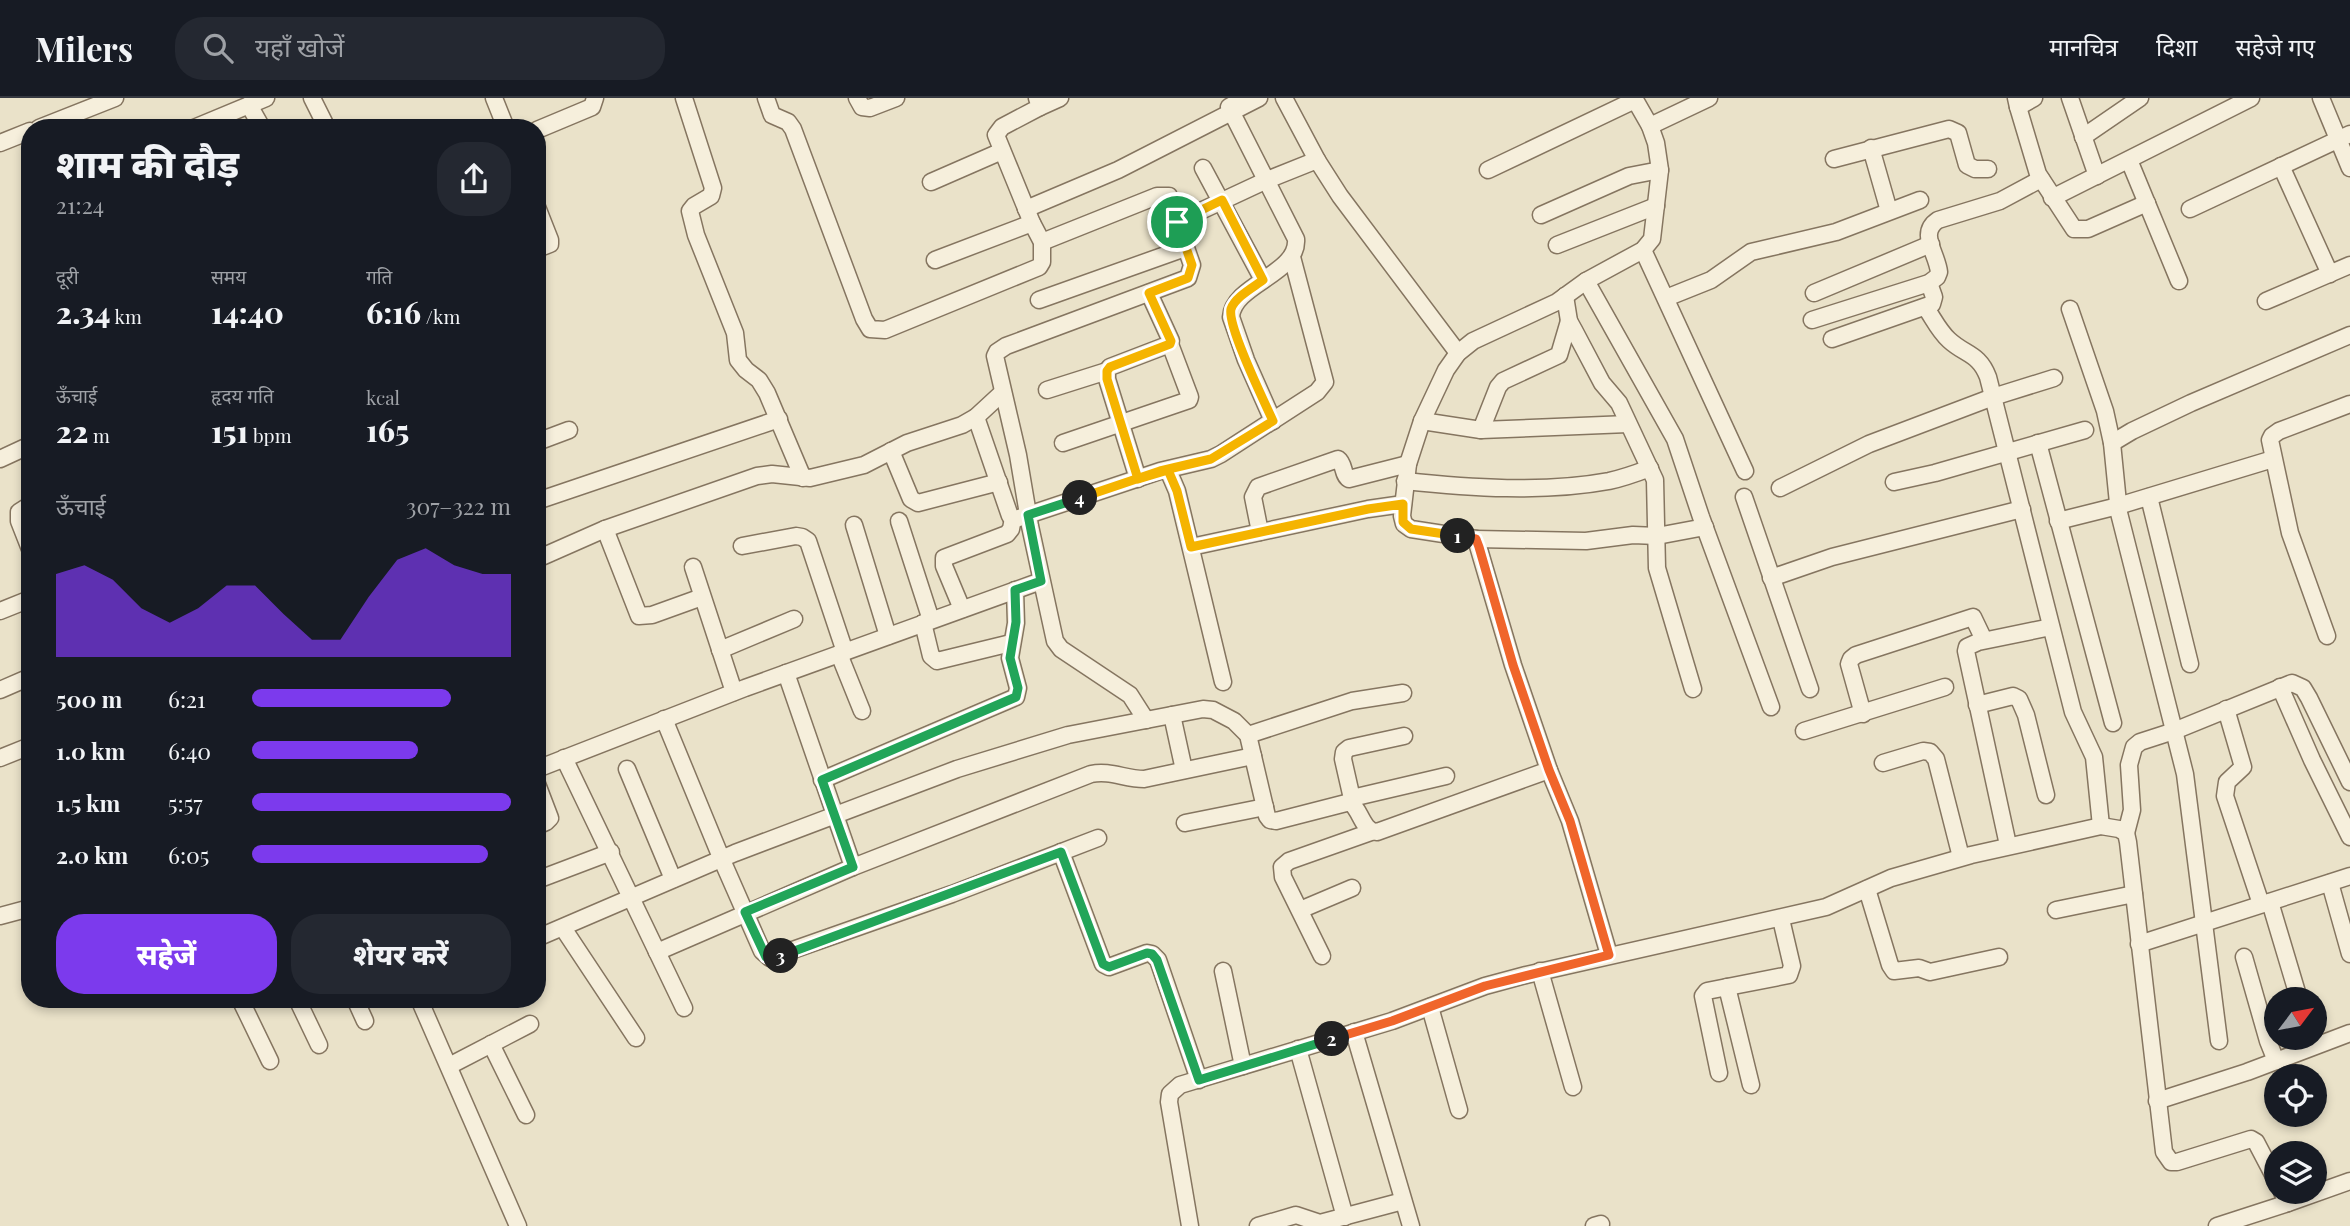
<!DOCTYPE html>
<html lang="hi">
<head>
<meta charset="utf-8">
<style>
	body { margin:0; font-family:"Playfair Display","Noto Sans Devanagari",serif; background:#242831; color:#f1f3f6; height:100vh; display:flex; flex-direction:column; font-size:26px; white-space:nowrap }
	* { box-sizing:border-box; margin:0 }
	p { font-size:23px; color:#9ea1a6 }
	.icon { flex:none; width:38px; height:38px; fill:none; stroke:currentColor; stroke-width:2; stroke-linecap:round; stroke-linejoin:round }
	.map { position:relative; flex:1; overflow:hidden }
	.drawer { position:absolute; left:21px; top:21px; width:525px; height:889px; display:flex; flex-direction:column; background:#171b24; border-radius:28px; box-shadow:0 4px 10px #0003 }
	.drawer>* { flex:none }
	.needle { width:46px; rotate:58deg }
	.fabs { position:absolute; left:2264px; top:889px; display:grid; gap:14px }
	.fabs a { display:grid; place-items:center; width:63px; height:63px; border-radius:50%; background:#171b24; box-shadow:0 4px 10px #0003; font-size:35px }
	.pin { position:absolute; display:grid; place-items:center; width:60px; height:60px; color:#fff; margin:-30px; border:4px solid #fff; border-radius:50%; box-shadow:0 2px 7px #0007 }
	.km { position:absolute; width:35px; height:35px; margin:-18px; border-radius:50%; background:#222; color:#fff; font-size:19px; line-height:35px; text-align:center }
	.round { display:grid; place-items:center; flex:none; width:74px; height:74px; border-radius:28px; background:#242831 }
	.headline { display:flex; align-items:center; justify-content:space-between; height:119px; padding:0 35px }
	h1 { font-size:38px; font-weight:800; line-height:52px }
	.metrics { display:grid; grid-template-columns:repeat(3,1fr); gap:10px; height:119px; padding:7px 35px }
	.metrics div { display:grid; align-content:center }
	.metrics b { font-size:30px; font-weight:800 }
	.metrics small { font-size:19px; font-weight:400 }
	.metrics p { font-size:19px }
	.chart { height:196px; padding:14px 35px }
	.chart p { display:flex; justify-content:space-between }
	.chart svg { width:100%; height:126px; margin-top:7px; fill:#7c3aed; opacity:.7 }
	.cta { display:flex; gap:14px; margin-top:auto; padding:14px 35px }
	.cta a { flex:1; height:80px; border-radius:28px; background:#7c3aed; color:#fff; font-size:28px; font-weight:800; line-height:80px; text-align:center }
	.cta a+a { background:#242831; color:#f1f3f6 }
	ul { padding:0 35px; list-style:none; font-size:23px }
	li { display:grid; grid-template-columns:112px 84px 1fr; align-items:center; height:52px }
	li i { height:18px; border-radius:9px; background:#7c3aed }
	header { display:flex; align-items:center; gap:42px; box-sizing:border-box; height:98px; padding:0 35px; background:#171b24; border-bottom:2px solid #363941 }
	header strong { font-size:33px }
	nav { display:flex; gap:38px; margin-inline-start:auto; font-size:24px }
	.search { width:490px; height:63px; background:#242831; display:flex; align-items:center; gap:18px; box-sizing:border-box; padding:0 24px; border-radius:28px; color:#9ea1a6; font-size:26px }
	.map>svg:first-child { display:block }
	.lines { fill:none; stroke-linecap:round; stroke-linejoin:round }
	.minor-casing { stroke:#857560; stroke-width:19 }
	.minor { stroke:#f6efdc; stroke-width:16 }
	.split-1-casing { stroke:#fff; stroke-width:14 }
	.split-2-casing { stroke:#fff; stroke-width:14 }
	.split-3-casing { stroke:#fff; stroke-width:14 }
	.split-4-casing { stroke:#fff; stroke-width:14 }
	.split-5-casing { stroke:#fff; stroke-width:14 }
	.split-1 { stroke:#f5b400; stroke-width:9 }
	.split-2 { stroke:#f0652b; stroke-width:9 }
	.split-3 { stroke:#22a559; stroke-width:9 }
	.split-4 { stroke:#22a559; stroke-width:9 }
	.split-5 { stroke:#f5b400; stroke-width:9 }
</style>
</head>
<body>
<header>
<strong>Milers</strong>
<div class="search"><svg class="icon" aria-label="search" viewBox="0 0 24 24"><circle cx="10" cy="10" r="6"/><path d="M15 15l6 6"/></svg>यहाँ खोजें</div>
<nav><a>मानचित्र</a><a>दिशा</a><a>सहेजे गए</a></nav>
</header>
<div class="map">
<svg width="2350" height="1128" viewBox="0 0 2350 1128">
	<rect width="100%" height="100%" fill="#eae2c9"/>
	<g class="lines">
		<g class="minor-casing">
			<g id="minor">
				<path d="M312,0L327,30"/>
				<path d="M494,0L506,30"/>
				<path d="M684,0L713,90L711,98L694,108L690,113L696,137L735,235L738,262L746,272L759,282L767,295L803,380"/>
				<path d="M766,0L772,17L788,24L793,31L864,221L870,231L885,232L1039,169L1042,164V144L1032,125L996,37L1002,29L1040,9L1037,0"/>
				<path d="M857,0L862,9L870,10L896,0"/>
				<path d="M1239,0L1241,2L1229,9L1296,141C1299,176 1233,186 1231,219L1246,262L1273,323"/>
				<path d="M1284,0L1317,62"/>
				<path d="M2016,0L2018,9L2034,0"/>
				<path d="M2070,0L2097,78"/>
				<path d="M2321,0L2350,70"/>
				<path d="M249,7L262,30"/>
				<path d="M1040,9L1060,0"/>
				<path d="M2018,9L2038,76L2074,131H2088L2147,105"/>
				<path d="M1650,28L1709,0"/>
				<path d="M39,30L115,0"/>
				<path d="M194,30L266,0"/>
				<path d="M537,32L592,9L595,0"/>
				<path d="M2083,39L2140,0"/>
				<path d="M0,45L30,33"/>
				<path d="M1871,50L1889,113"/>
				<path d="M1834,61L1949,31L1958,35L1967,67L1975,71H1988"/>
				<path d="M2129,62L2179,183"/>
				<path d="M2281,68L2330,176"/>
				<path d="M1203,70L1263,182"/>
				<path d="M1488,72L1635,2"/>
				<path d="M931,84L1002,53"/>
				<path d="M2052,100L2251,0"/>
				<path d="M537,109L550,142V146L537,151"/>
				<path d="M1026,111L1118,72L1259,0"/>
				<path d="M2190,111L2350,36"/>
				<path d="M1541,117L1629,78L1660,72"/>
				<path d="M1042,144L1157,98H1169L1177,124L1267,82L1317,62L1340,98L1458,255"/>
				<path d="M1557,147L1656,108"/>
				<path d="M1643,152L1745,373"/>
				<path d="M935,162L1032,125"/>
				<path d="M1586,183L1675,341L1701,419L1771,609"/>
				<path d="M1814,195L1931,146"/>
				<path d="M1565,198L1569,223L1574,232L1602,285L1619,305L1655,382L1657,470L1693,591"/>
				<path d="M1666,200L1711,182L1751,154L1836,134L1920,102"/>
				<path d="M1039,202L1185,150"/>
				<path d="M2266,203L2350,167"/>
				<path d="M1926,210C1933,220 1939,233 1949,242C1965,257 1979,255 1988,279L2073,614L2094,659L2101,728"/>
				<path d="M2070,211L2105,313L2112,345L2119,415L2185,676L2219,943"/>
				<path d="M1812,222L1929,185L1937,179L1939,174C1937,155 1918,135 1938,122L2000,103L2041,81"/>
				<path d="M1832,241L1932,206L1934,199L1929,185"/>
				<path d="M1047,292L1107,273"/>
				<path d="M976,319L1010,418L1016,421L1160,373L1211,361L1221,356L1317,294L1325,284L1292,159"/>
				<path d="M1422,323L1481,332L1628,326"/>
				<path d="M1481,332L1498,289L1503,283L1559,257L1569,223"/>
				<path d="M537,344L569,332"/>
				<path d="M1063,345L1189,302L1190,299L1170,246"/>
				<path d="M2038,345L2113,625"/>
				<path d="M2112,345L2132,333L2191,305L2350,237"/>
				<path d="M891,353L911,401L918,405L999,384"/>
				<path d="M0,361L26,349"/>
				<path d="M1168,372L1177,393L1223,584"/>
				<path d="M1138,381L1107,281V273L1110,269L1170,246L1171,243L1149,195"/>
				<path d="M1405,383C1470,390 1544,395 1609,383C1623,380 1637,375 1650,370"/>
				<path d="M1894,384L1935,375L2085,332"/>
				<path d="M1780,390L1869,346L1993,299L2054,280"/>
				<path d="M1744,399L1810,591"/>
				<path d="M2149,399L2190,566"/>
				<path d="M537,403L779,321"/>
				<path d="M30,407L19,414V423L30,451"/>
				<path d="M899,423L931,522"/>
				<path d="M2058,423L2118,408L2273,361"/>
				<path d="M854,427L888,538"/>
				<path d="M605,431L639,518L652,517L702,499"/>
				<path d="M1260,434L1253,399L1258,389L1338,361C1345,366 1342,377 1349,381L1408,366"/>
				<path d="M1476,441L1586,443L1633,437L1657,438L1705,429"/>
				<path d="M742,448L796,438L802,439L808,443L845,554"/>
				<path d="M1191,449L1368,411L1403,406"/>
				<path d="M537,461L605,431L757,378L772,376L810,380L864,367L907,345L962,327L976,319L1002,295"/>
				<path d="M693,469L734,594"/>
				<path d="M1771,480L1832,459L2022,411"/>
				<path d="M962,511L944,468V460L1007,436L1011,431L1013,420"/>
				<path d="M0,513L30,501"/>
				<path d="M923,525L931,558L937,563L1011,545"/>
				<path d="M2327,538L2290,435L2270,342L2272,338L2279,333L2350,306"/>
				<path d="M720,552L794,521"/>
				<path d="M839,556L862,613"/>
				<path d="M786,575L853,769"/>
				<path d="M2280,589L2312,662L2350,739"/>
				<path d="M0,592L30,579"/>
				<path d="M1977,607L2013,598L2019,601L2026,617L2046,697"/>
				<path d="M2226,611L2243,669L2227,684L2225,698L2261,806"/>
				<path d="M1863,616L1849,566L1851,561L1856,557L1973,519L1984,542"/>
				<path d="M1172,617L1184,672"/>
				<path d="M664,621L722,762L762,853L770,860L952,796L1098,740"/>
				<path d="M1146,622L1130,597L1061,551L1055,543L1030,428L1018,357L995,258L997,254L1006,248L1188,180L1192,167L1177,124"/>
				<path d="M1804,633L1945,589"/>
				<path d="M1248,637L1352,603L1403,595"/>
				<path d="M0,660L30,648"/>
				<path d="M564,660L684,910"/>
				<path d="M1883,665L1923,653L1930,654L1936,661L1961,759"/>
				<path d="M537,671L745,590L1041,483"/>
				<path d="M627,671L673,781"/>
				<path d="M822,682L1016,599L1018,590L1010,560L1016,525L1015,492"/>
				<path d="M537,686L550,720L546,724L537,728"/>
				<path d="M1352,700L1446,678"/>
				<path d="M1353,705L1343,661L1344,654L1349,650L1404,638"/>
				<path d="M1185,725L1265,709"/>
				<path d="M2126,735L2132,712L2129,667L2134,649L2140,644L2174,633L2292,585L2303,590L2309,600L2350,684"/>
				<path d="M2008,747L1966,553L1967,549L1978,544L2051,529"/>
				<path d="M1061,754L1103,866L1109,869L1147,855L1152,856L1158,862L1199,982"/>
				<path d="M537,782L611,754"/>
				<path d="M2330,785L2350,856"/>
				<path d="M1867,791L1890,867L1894,873L1919,870L1930,874L1999,859"/>
				<path d="M2270,804L2299,901"/>
				<path d="M1300,812L1352,790"/>
				<path d="M2056,812L2134,796"/>
				<path d="M0,818L30,810"/>
				<path d="M563,830L636,940"/>
				<path d="M537,840L735,755L957,671L1068,637L1203,611L1213,612L1234,623L1248,637L1267,718L1270,722L1276,723L1350,704C1361,712 1362,733 1377,734L1549,672"/>
				<path d="M2139,846L2350,778"/>
				<path d="M657,854L853,769L1091,676C1110,672 1125,681 1144,681L1253,658"/>
				<path d="M1609,857L1570,723L1549,672L1513,567L1476,441L1411,431L1404,426L1402,418L1408,366L1422,323L1446,272L1458,255L1473,243L1557,204L1586,183L1643,152L1652,141L1660,72L1656,45L1650,28L1634,0"/>
				<path d="M1322,858L1283,779L1282,769L1289,763L1371,734"/>
				<path d="M2244,859L2268,943L2276,963"/>
				<path d="M1223,873L1243,968"/>
				<path d="M1540,873L1573,989"/>
				<path d="M1727,889L1751,987"/>
				<path d="M240,901L270,963"/>
				<path d="M297,901L319,947"/>
				<path d="M355,901L365,923"/>
				<path d="M419,901L518,1128"/>
				<path d="M1430,909L1459,1012"/>
				<path d="M1354,934L1411,1128"/>
				<path d="M491,946L526,1017"/>
				<path d="M1298,951L1345,1119"/>
				<path d="M449,968L530,926"/>
				<path d="M1719,975L1703,898L1707,893L1789,877L1792,868L1781,821"/>
				<path d="M2157,1003L2247,974L2350,935"/>
				<path d="M2282,1094L2288,1105L2350,1083"/>
				<path d="M1190,1128L1169,1004L1170,996L1180,987L1392,923L1485,888L1526,877L1826,809L1891,780L1971,757L2101,728L2119,731L2126,735L2128,744L2164,1054L2171,1064H2177L2251,1041L2256,1044L2277,1084"/>
				<path d="M1258,1128L1296,1117L1320,1125L1403,1103"/>
				<path d="M1594,1128L1601,1126"/>
				<path d="M2217,1128L2288,1105"/>
			</g>
		</g>
		<use href="#minor" class="minor"/>
	</g>
	<g class="lines">
		<g class="split-1-casing">
			<path id="split-1" d="M1177,124L1192,167L1188,180L1149,195L1171,243L1170,246L1110,269L1107,273V281L1138,381L1168,372L1177,393L1191,449L1368,411L1403,406V424L1411,431L1458,438"/>
		</g>
		<g class="split-2-casing">
			<path id="split-2" d="M1332,941L1392,923L1485,888L1609,857L1570,723L1549,672L1513,567L1479,449L1476,441L1458,438"/>
		</g>
		<g class="split-3-casing">
			<path id="split-3" d="M781,858L1061,754L1103,866L1109,869L1147,855L1152,856L1157,862L1199,982L1332,941"/>
		</g>
		<g class="split-4-casing">
			<path id="split-4" d="M781,858L775,860L766,859L745,814L853,769L822,682L1016,599L1018,590L1010,560L1016,524L1015,492L1041,483L1028,417L1080,400"/>
		</g>
		<g class="split-5-casing">
			<path id="split-5" d="M1080,400L1160,373L1211,361L1273,323C1265,305 1227,228 1231,211C1235,199 1254,189 1263,182L1222,102L1177,124"/>
		</g>
		<use href="#split-1" class="split-1"/>
		<use href="#split-2" class="split-2"/>
		<use href="#split-3" class="split-3"/>
		<use href="#split-4" class="split-4"/>
		<use href="#split-5" class="split-5"/>
	</g>
</svg>
<div class="fabs">
<a><svg class="needle" viewBox="-14 -14 28 28"><path d="M0-13l5 13h-10z" fill="#e53935"/><path d="M0 13l5-13h-10z" fill="#9ea1a6"/></svg></a>
<a><svg class="icon" aria-label="locate" viewBox="0 0 24 24"><circle cx="12" cy="12" r="6"/><path d="M12 2v4M12 18v4M2 12h4M18 12h4"/></svg></a>
<a><svg class="icon" aria-label="layers" viewBox="0 0 24 24"><path d="M12 4l9 5-9 5-9-5zM3 14l9 5 9-5"/></svg></a>
</div>
<div class="pin" style="left:1177px;top:124px;background:#1e9e55"><svg class="icon" aria-label="arrive" viewBox="0 0 24 24"><path d="M6 21V4h12l-3 4 3 4H6"/></svg></div>
<b class="km" style="left:1458px;top:438px">1</b>
<b class="km" style="left:1332px;top:941px">2</b>
<b class="km" style="left:781px;top:858px">3</b>
<b class="km" style="left:1080px;top:400px">4</b>
<section class="drawer">
<div class="headline"><div><h1>शाम की दौड़</h1><p>21:24</p></div><a class="round"><svg class="icon" aria-label="share" viewBox="0 0 24 24"><path d="M12 15V3M7 8l5-5 5 5M5 13v7h14v-7"/></svg></a></div>
<div class="metrics">
<div><p>दूरी</p><b>2.34<small> km</small></b></div>
<div><p>समय</p><b>14:40</b></div>
<div><p>गति</p><b>6:16<small> /km</small></b></div>
</div>
<div class="metrics">
<div><p>ऊँचाई</p><b>22<small> m</small></b></div>
<div><p>हृदय गति</p><b>151<small> bpm</small></b></div>
<div><p>kcal</p><b>165</b></div>
</div>
<div class="chart"><p><span>ऊँचाई</span>307–322 m</p>
<svg viewBox="0 0 160 44" preserveAspectRatio="none"><path d="M0 44V15L10 12L20 17L30 27L40 32L50 27L60 19L70 19L80 29L90 38L100 38L110 23L120 10L130 6L140 12L150 15L160 15V44z"/></svg>
</div>
<ul>
<li><b>500 m</b>6:21<i style="width:77%"></i></li>
<li><b>1.0 km</b>6:40<i style="width:64%"></i></li>
<li><b>1.5 km</b>5:57<i style="width:100%"></i></li>
<li><b>2.0 km</b>6:05<i style="width:91%"></i></li>
</ul>
<div class="cta"><a>सहेजें</a><a>शेयर करें</a></div>
</section>
</div>
</body>
</html>
